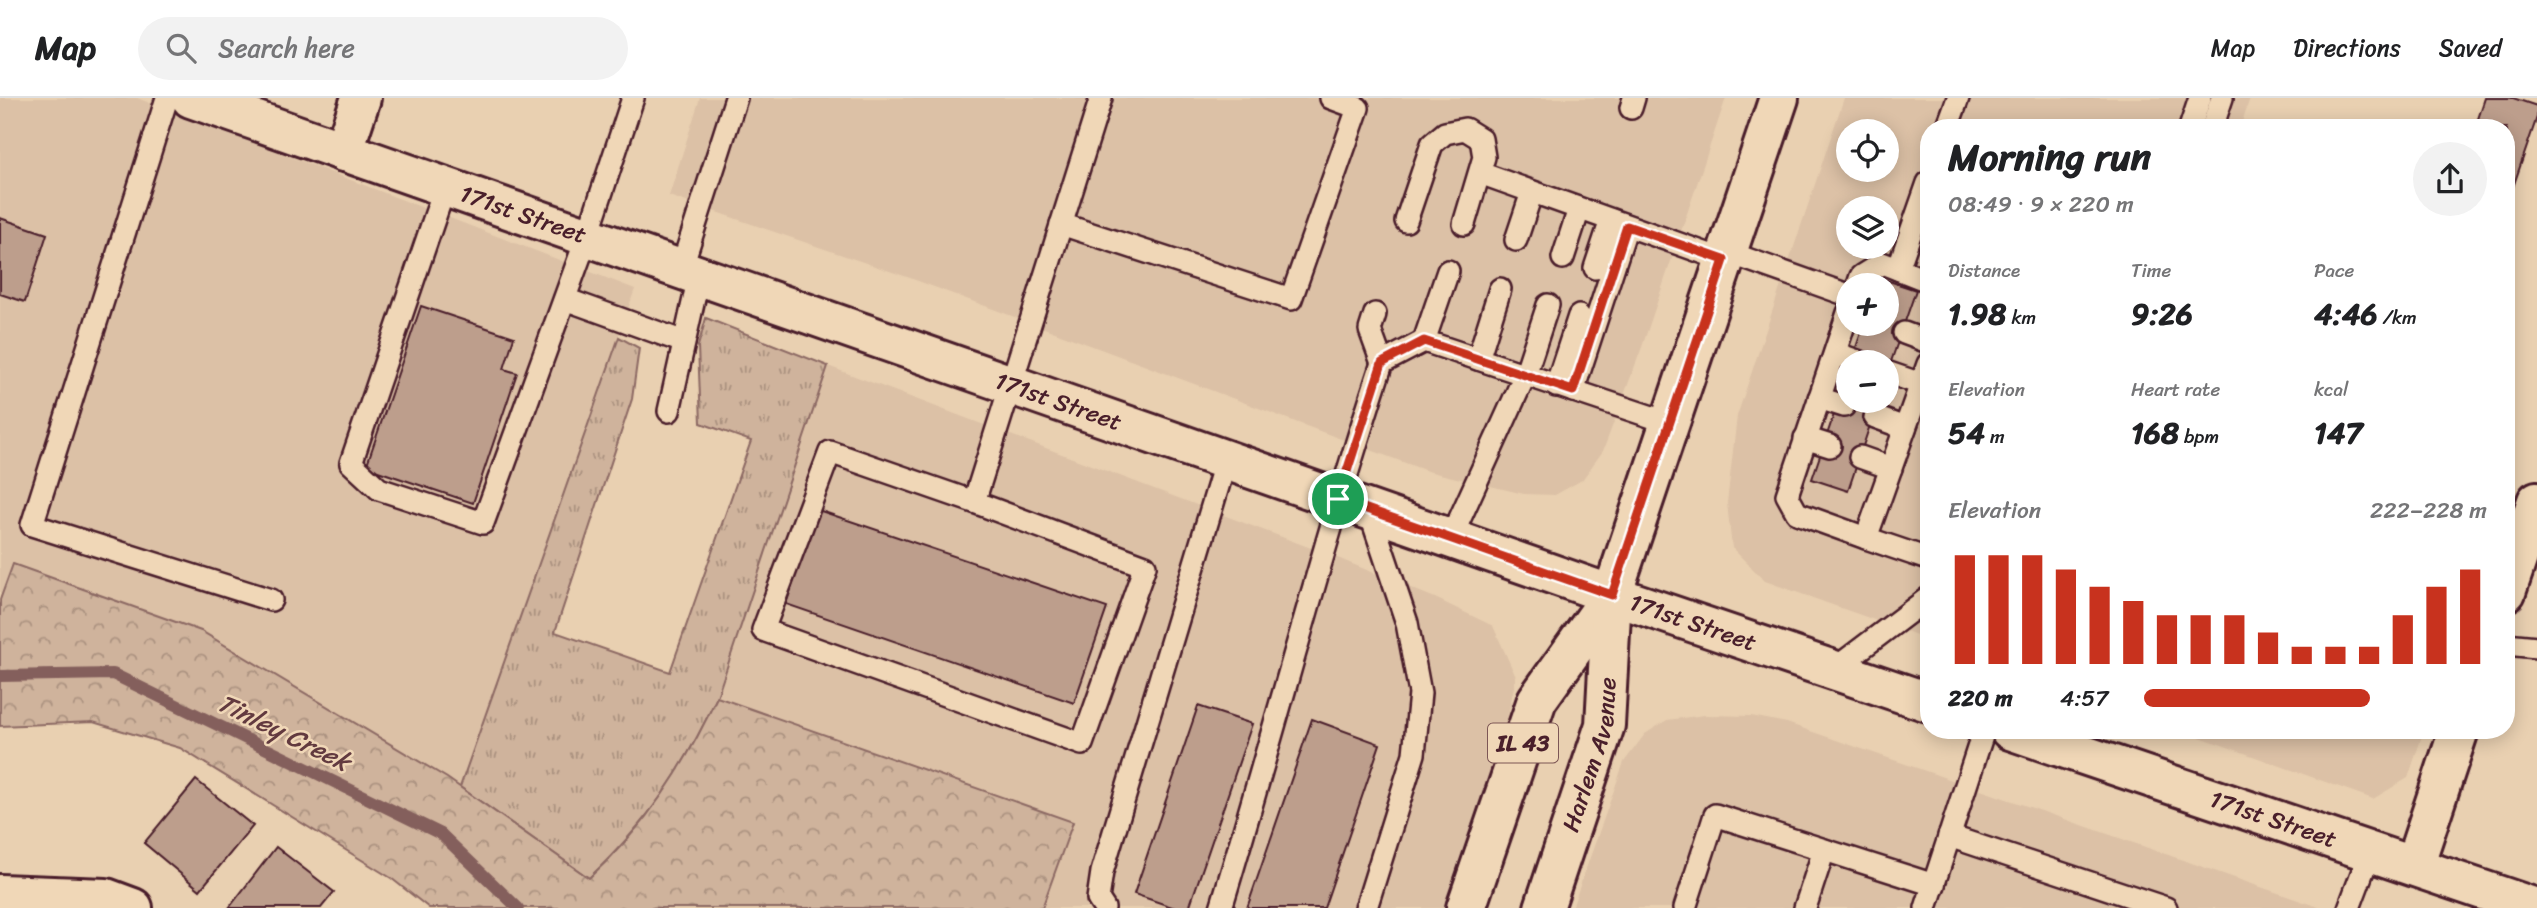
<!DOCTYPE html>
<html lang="en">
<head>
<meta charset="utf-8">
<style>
	body { margin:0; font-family:Sriracha,sans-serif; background:#f2f2f2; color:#202124; height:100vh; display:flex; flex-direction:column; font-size:26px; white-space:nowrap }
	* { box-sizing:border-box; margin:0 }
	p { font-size:23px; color:#757577 }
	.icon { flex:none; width:38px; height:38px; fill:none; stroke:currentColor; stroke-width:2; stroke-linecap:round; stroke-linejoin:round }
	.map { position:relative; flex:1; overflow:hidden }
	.panel { position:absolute; left:1920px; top:21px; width:595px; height:620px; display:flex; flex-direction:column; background:#fff; border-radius:28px; box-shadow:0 4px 18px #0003 }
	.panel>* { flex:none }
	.fabs { position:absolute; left:1836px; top:21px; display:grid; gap:14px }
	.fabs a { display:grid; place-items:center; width:63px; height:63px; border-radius:50%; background:#fff; box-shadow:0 4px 18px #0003; font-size:35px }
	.pin { position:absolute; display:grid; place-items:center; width:60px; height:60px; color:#fff; margin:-30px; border:4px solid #fff; border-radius:50%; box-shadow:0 2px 7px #0007 }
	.round { display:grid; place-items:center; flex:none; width:74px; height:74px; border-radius:37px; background:#f2f2f2 }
	.headline { display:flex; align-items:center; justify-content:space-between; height:119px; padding:0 28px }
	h1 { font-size:38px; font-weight:800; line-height:52px }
	.figures { display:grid; grid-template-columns:repeat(3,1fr); gap:10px; height:119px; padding:7px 28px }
	.figures div { display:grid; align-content:center }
	.figures b { font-size:30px; font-weight:800 }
	.figures small { font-size:19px; font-weight:400 }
	.figures p { font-size:19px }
	.chart { height:196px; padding:14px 28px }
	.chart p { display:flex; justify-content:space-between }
	.chart svg { width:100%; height:126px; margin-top:7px; stroke:#c8321e; stroke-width:6 }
	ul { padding:0 28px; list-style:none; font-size:23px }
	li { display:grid; grid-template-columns:112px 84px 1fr; align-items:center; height:52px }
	li i { height:18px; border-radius:9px; background:#c8321e }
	header { display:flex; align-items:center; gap:42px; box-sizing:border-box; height:98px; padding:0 35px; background:#fff; border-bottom:2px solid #e0e0e0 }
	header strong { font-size:33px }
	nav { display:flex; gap:38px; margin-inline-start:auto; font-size:24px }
	.search { width:490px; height:63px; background:#f2f2f2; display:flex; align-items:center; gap:18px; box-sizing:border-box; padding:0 24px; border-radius:38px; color:#757577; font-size:26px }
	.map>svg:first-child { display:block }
	.built { fill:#dcc1a6; fill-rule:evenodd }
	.grass { fill:url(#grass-tufts); stroke:#8c6964; stroke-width:2 }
	.forest { fill:url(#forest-crowns); stroke:#8c6964; stroke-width:2 }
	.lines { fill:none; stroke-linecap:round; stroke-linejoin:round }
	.stream { stroke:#845f5c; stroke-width:12 }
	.building { fill:#bd9e8c; stroke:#4a1f2b; stroke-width:2 }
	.service-casing { stroke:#4a1f2b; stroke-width:26 }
	.minor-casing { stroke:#4a1f2b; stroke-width:44 }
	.tertiary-casing { stroke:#4a1f2b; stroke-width:44 }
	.primary-casing { stroke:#4a1f2b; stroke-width:44 }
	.service { stroke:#f0d7b7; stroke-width:21 }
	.minor { stroke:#f0d7b7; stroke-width:38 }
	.tertiary { stroke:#f0d7b7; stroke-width:38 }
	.primary { stroke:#f0d7b7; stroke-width:38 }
	.route-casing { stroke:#fff; stroke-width:14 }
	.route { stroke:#c8321e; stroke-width:9 }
	.labels { text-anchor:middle; stroke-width:5; stroke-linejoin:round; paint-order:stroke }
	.shield { fill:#f0d7b7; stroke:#7c5655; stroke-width:2 }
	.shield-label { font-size:23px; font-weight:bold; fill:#4a1f2b }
	.street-label { font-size:24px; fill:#4a1f2b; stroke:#f0d7b7 }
	.water-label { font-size:26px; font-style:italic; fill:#623a3f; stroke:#f0d7b7 }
</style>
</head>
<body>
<header>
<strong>Map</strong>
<div class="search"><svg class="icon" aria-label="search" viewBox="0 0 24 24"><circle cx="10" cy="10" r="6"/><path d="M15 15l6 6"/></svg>Search here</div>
<nav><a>Map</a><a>Directions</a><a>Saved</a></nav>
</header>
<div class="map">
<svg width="2537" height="810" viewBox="0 0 2537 810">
	<defs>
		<pattern id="grass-tufts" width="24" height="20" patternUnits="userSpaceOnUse" patternTransform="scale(1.75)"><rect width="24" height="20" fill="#cfb39c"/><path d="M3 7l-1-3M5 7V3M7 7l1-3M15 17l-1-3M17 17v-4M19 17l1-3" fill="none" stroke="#aa917f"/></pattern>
		<pattern id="forest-crowns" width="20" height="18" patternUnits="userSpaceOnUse" patternTransform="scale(1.75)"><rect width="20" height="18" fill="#cfb39c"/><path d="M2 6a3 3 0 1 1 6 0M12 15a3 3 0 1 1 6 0" fill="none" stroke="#aa917f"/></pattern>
	</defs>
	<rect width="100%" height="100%" fill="#e9d0b1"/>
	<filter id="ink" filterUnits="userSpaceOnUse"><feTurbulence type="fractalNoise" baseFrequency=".0143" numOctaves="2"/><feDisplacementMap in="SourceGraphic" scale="14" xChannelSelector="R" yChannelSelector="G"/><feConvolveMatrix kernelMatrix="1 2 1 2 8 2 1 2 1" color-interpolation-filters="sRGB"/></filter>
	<g filter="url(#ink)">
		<g class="built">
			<path d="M0,0H137L635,191L460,689L201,533L13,466L0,502Z"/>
			<path d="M700,0H1726L1642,249L1603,353L1582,382L1555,397L1524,396L1427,373L910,180L669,98Z"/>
			<path d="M1844,0H2250L2240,30H1928V541L1765,483L1732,450L1727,405L1737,318ZM1848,33H1886V72H1848ZM1848,110H1886V149H1848ZM1848,187H1886V226H1848ZM1848,264H1886V303H1848Z"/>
			<path d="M828,268L1340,461L1435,500L1493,528L1516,579L1500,656L1445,810H1042L1072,724L717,599Z"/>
			<path d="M1705,617L1751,618L1787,625L2321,810H1572L1624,664L1645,636L1667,622Z"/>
			<path d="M2180,632H2424L2408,680L2373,701Z"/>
		</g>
		<path class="grass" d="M706,220L828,268L717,599C682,675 649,722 589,780L460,689L619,239L639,250L632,301L555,534L670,574L751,343L701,325L698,248Z"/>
		<path class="forest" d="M13,466L201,533L447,680L589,780C646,729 685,668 717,599L1073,724L1042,810H429L391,780L180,650L93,624L0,628V502Z"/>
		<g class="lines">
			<path class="stream" d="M0,578L113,576L441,736L518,810"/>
		</g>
		<g class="building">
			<path d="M2485,0H2513L2537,8V19L2511,95L2506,93V30H2475Z"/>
			<path d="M0,120L47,136L25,204L0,196Z"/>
			<path d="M1880,180L1916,192L1886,278V264H1851L1864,226H1886V187H1877Z"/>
			<path d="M421,208L514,239L504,271L517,275L473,405L366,369Z"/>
			<path d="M1848,275V303H1878L1848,393L1812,381Z"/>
			<path d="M818,412L1107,510L1074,605L786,506Z"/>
			<path d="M1198,608L1252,626L1189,810H1175L1134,796Z"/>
			<path d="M1312,621L1380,646L1324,810H1247Z"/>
			<path d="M196,682L253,728L200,792L144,745Z"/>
			<path d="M276,749L334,794L321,810H229Z"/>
		</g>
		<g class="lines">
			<g class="service-casing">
				<g id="service">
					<path d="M167,0L32,427L271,502"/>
					<path d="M1631,10L1634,0"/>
					<path d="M1947,30L1958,0"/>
					<path d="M2190,30L2200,0"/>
					<path d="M2212,30L2222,0"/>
					<path d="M1480,75L1724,162"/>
					<path d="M445,89L351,365L379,391L483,425L587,139L633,0"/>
					<path d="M1406,123L1432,46L1445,35L1465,31L1481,41L1484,59L1464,126"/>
					<path d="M1061,126L1291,201L1358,10L1331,0"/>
					<path d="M1516,142L1532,94"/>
					<path d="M1727,154L1848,197"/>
					<path d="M1563,160L1579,111"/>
					<path d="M1595,170L1611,122"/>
					<path d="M681,171L736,0"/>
					<path d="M1898,171L1928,85"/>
					<path d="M1858,187L1861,178L1882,165L1928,183"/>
					<path d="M565,201L684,244"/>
					<path d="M1848,215L1787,397L1797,415L1866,440"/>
					<path d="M1375,216L1370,232L1382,265"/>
					<path d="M1904,235L1928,244"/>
					<path d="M1424,243L1448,173"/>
					<path d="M1835,255L1860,264"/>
					<path d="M1478,261L1500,191"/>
					<path d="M1928,266L1866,440L1928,461"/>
					<path d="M1889,275L1921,286"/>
					<path d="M1556,288L1579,218"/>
					<path d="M1573,293L1627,128"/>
					<path d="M1819,300L1844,308"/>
					<path d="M669,313L699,178"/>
					<path d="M1875,319L1905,330"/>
					<path d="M1805,340L1830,348"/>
					<path d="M1860,359L1891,370"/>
					<path d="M974,404L830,354L763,532L1082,646L1145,468L974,404L1101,0"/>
					<path d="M1451,440L1525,277L1548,207"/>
					<path d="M2506,546L2537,549"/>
					<path d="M1833,572L1928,500"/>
					<path d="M1949,738L2166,810"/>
					<path d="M1104,810L1098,801L1102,774L1226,362"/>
					<path d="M1221,810C1276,629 1323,445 1382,265L1424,243L1670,325"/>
					<path d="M1366,810L1414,656L1420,595L1407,525L1369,412"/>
					<path d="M1685,810L1715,717L1934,787"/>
					<path d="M1805,810L1824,752"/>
					<path d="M1926,810L1984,632"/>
					<path d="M2349,810L2370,754"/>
				</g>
			</g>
			<g class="minor-casing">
				<g id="minor">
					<path d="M343,54L361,0"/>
					<path d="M2506,494L2537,403"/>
					<path d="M2414,768L2459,632"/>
					<path d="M0,796L106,800L133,810"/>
				</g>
			</g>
			<g class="tertiary-casing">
				<g id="tertiary">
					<path id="s1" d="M191,0L1612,497L1928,604"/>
					<path id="s2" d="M2010,632L2536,810"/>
				</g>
			</g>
			<g class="primary-casing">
				<g id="primary">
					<path d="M1466,810L1537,602L1612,497"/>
					<path id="s3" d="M1544,810L1605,627L1612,497L1779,0"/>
				</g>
			</g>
			<use href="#service" class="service"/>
			<use href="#minor" class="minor"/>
			<use href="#tertiary" class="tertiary"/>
			<use href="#primary" class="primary"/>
		</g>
	</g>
	<g class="lines" filter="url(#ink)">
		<g class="route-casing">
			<path id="route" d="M1627,128L1724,162L1612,497L1338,401L1382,265L1424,243L1573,293Z"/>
		</g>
		<use href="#route" class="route"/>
	</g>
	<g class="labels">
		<rect class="shield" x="1488" y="625.5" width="70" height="39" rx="5"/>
		<g class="shield-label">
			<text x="1523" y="653">IL 43</text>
		</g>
		<g class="street-label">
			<text dy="8" stroke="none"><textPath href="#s1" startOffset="352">171st Street</textPath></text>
			<text dy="8" stroke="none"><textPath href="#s1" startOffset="919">171st Street</textPath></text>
			<text dy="8" stroke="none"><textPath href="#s1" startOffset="1591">171st Street</textPath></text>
			<text dy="8" stroke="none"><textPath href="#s3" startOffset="161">Harlem Avenue</textPath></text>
			<text dy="8" stroke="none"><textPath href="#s2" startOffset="278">171st Street</textPath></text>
		</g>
		<g class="water-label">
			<text transform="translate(284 634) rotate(26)" y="9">Tinley Creek</text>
		</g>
	</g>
</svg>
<div class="fabs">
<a><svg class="icon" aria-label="locate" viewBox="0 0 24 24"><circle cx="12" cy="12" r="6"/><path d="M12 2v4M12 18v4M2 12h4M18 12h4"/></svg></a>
<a><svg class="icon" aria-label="layers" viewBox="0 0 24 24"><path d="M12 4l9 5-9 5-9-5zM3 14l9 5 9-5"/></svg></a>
<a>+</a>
<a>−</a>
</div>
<div class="pin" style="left:1338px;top:401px;background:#1e9e55"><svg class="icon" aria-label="arrive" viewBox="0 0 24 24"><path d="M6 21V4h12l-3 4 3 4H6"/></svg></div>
<section class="panel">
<div class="headline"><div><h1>Morning run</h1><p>08:49 · 9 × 220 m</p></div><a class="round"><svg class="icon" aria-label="share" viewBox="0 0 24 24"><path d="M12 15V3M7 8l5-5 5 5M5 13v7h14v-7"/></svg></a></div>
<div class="figures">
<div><p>Distance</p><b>1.98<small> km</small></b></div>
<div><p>Time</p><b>9:26</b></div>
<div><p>Pace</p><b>4:46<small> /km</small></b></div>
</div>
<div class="figures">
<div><p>Elevation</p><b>54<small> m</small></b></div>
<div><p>Heart rate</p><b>168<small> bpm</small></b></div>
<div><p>kcal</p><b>147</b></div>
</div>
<div class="chart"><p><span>Elevation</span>222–228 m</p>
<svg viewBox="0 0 160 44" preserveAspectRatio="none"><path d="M5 44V6M15 44V6M25 44V6M35 44V11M45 44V17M55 44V22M65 44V27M75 44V27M85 44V27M95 44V33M105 44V38M115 44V38M125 44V38M135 44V27M145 44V17M155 44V11"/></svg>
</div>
<ul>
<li><b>220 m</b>4:57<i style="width:66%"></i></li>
</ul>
</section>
</div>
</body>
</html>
